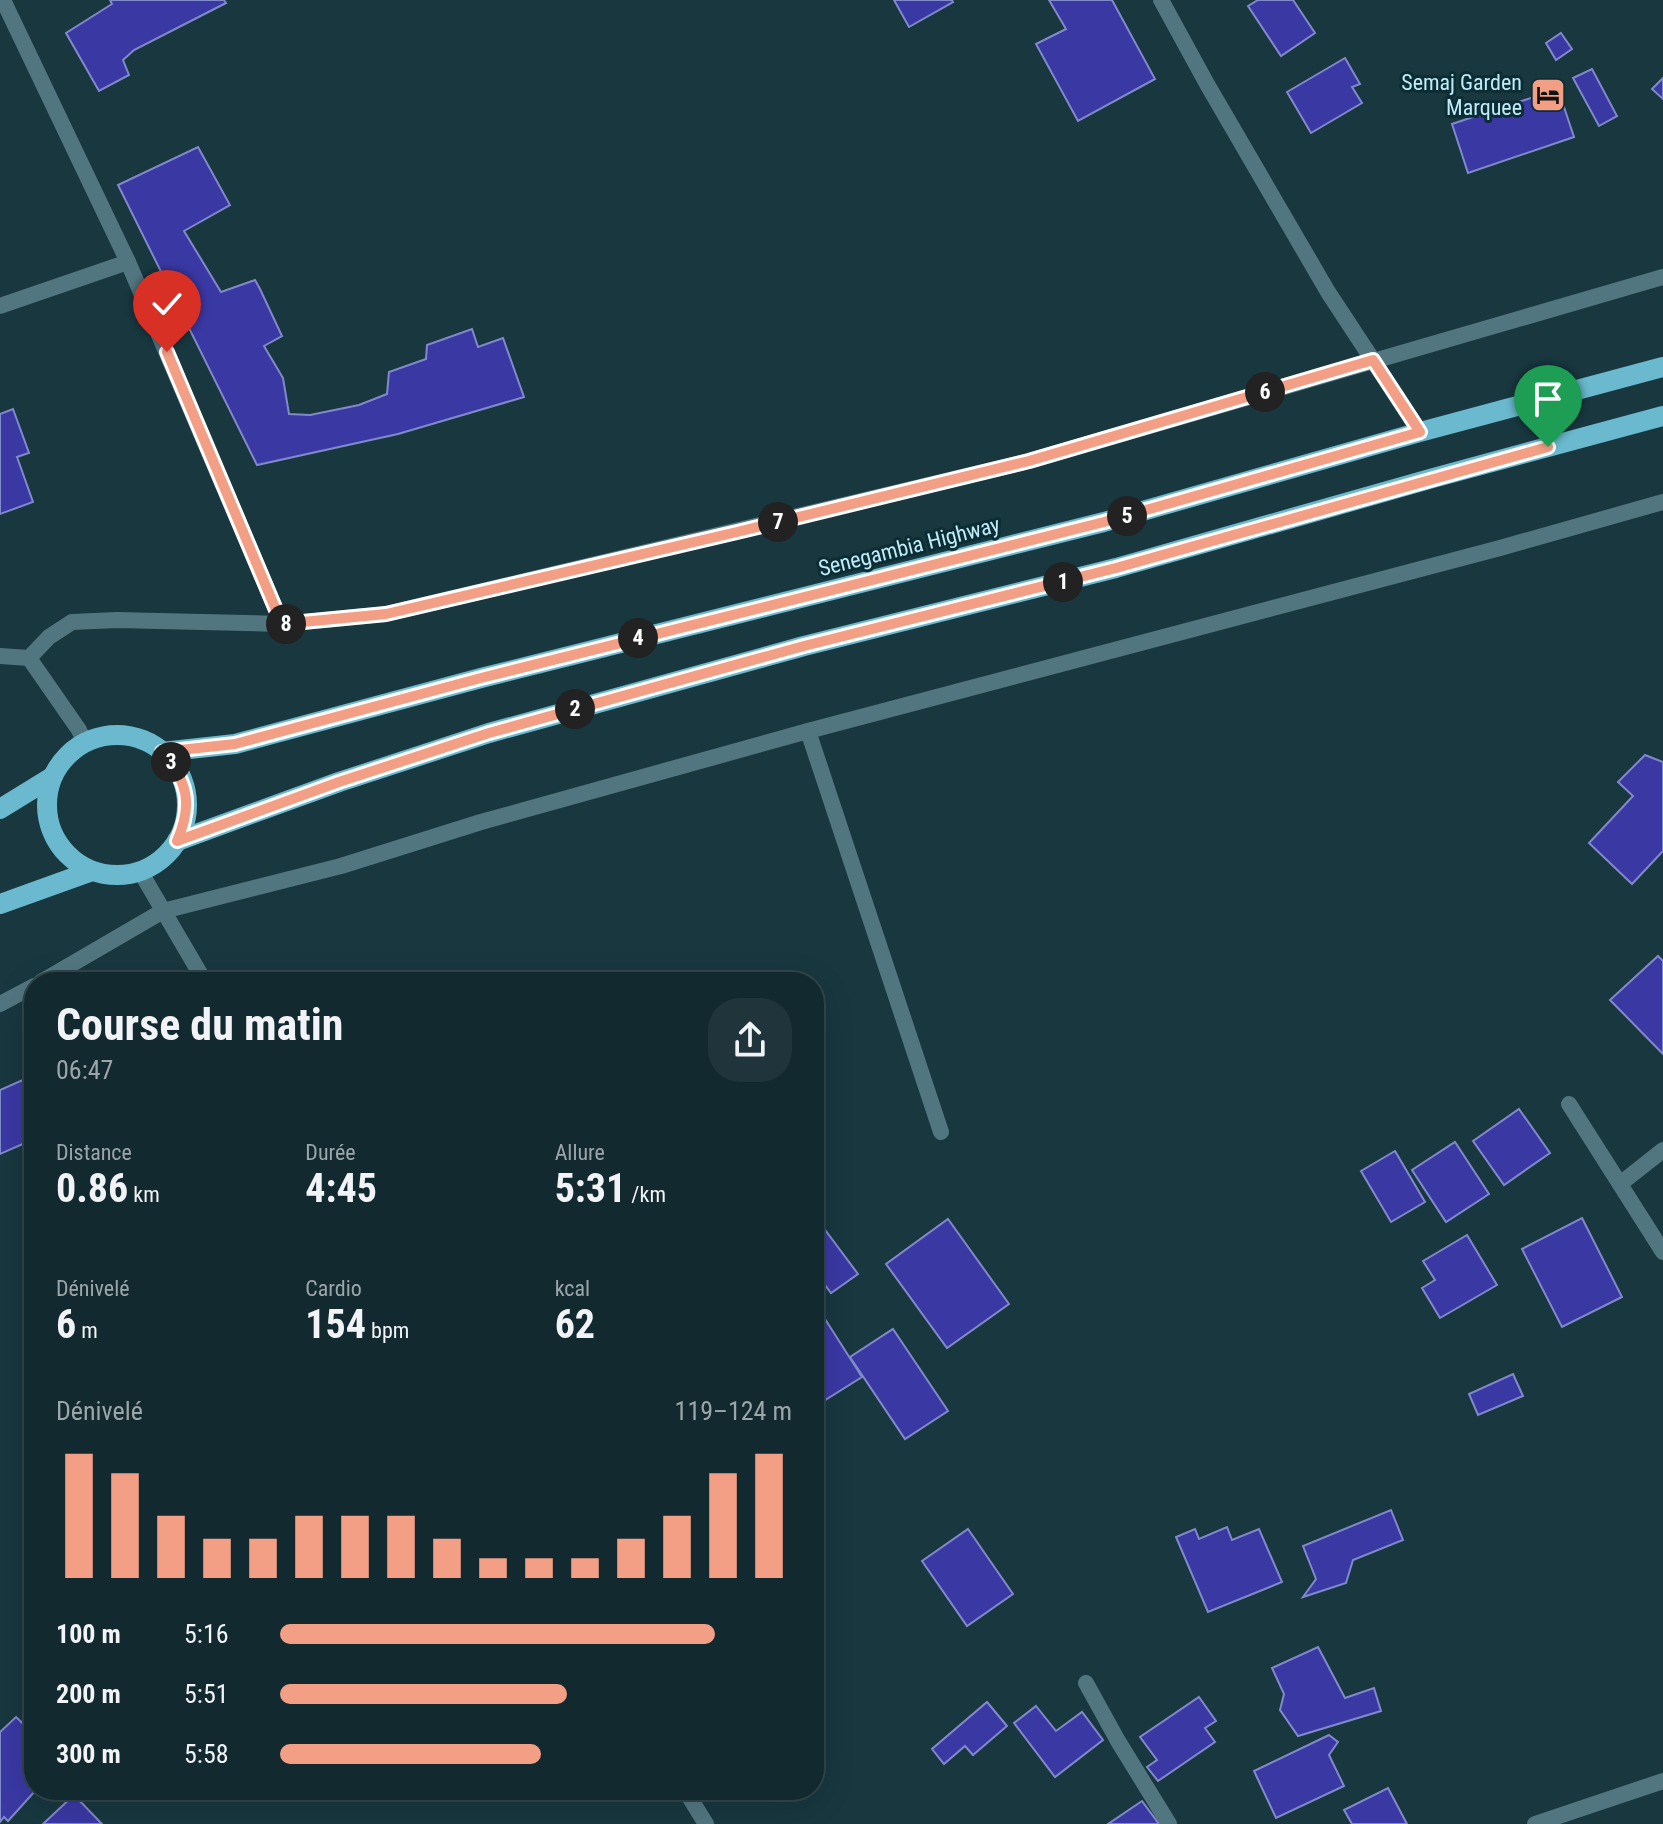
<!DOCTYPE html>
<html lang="fr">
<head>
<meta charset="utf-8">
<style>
	body { margin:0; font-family:"Roboto Condensed",sans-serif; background:#1f353b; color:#f1f3f6; height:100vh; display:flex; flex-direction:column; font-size:30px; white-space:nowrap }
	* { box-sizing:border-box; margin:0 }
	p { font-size:26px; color:#9ca6aa }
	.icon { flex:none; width:44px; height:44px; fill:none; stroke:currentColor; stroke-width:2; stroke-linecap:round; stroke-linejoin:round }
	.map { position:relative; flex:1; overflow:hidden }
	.side { position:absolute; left:24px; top:972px; width:800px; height:828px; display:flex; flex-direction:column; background:#12292f; border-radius:32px; box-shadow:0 8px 32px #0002,0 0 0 2px #31454b }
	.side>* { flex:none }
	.pin { position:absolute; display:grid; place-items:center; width:68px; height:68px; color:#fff; margin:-82px -34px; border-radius:50% 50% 50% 0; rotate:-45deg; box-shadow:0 0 8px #0007 }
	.pin .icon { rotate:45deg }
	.km { position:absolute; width:40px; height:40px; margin:-20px; border-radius:50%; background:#222; color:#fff; font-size:22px; line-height:40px; text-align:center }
	.round { display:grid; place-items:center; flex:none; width:84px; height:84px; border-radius:32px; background:#1f353b }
	.headline { display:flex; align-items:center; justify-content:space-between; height:136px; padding:0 32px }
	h1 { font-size:44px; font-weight:700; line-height:60px }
	.figures { display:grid; grid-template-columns:repeat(3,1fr); gap:12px; height:136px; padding:8px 32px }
	.figures div { display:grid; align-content:center }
	.figures b { font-size:40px; font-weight:700 }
	.figures small { font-size:22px; font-weight:400 }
	.figures p { font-size:22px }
	.chart { height:224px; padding:16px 32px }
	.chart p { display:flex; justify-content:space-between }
	.chart svg { width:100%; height:144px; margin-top:8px; stroke:#f39f86; stroke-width:6 }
	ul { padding:0 32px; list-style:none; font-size:26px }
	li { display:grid; grid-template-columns:128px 96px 1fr; align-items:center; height:60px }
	li i { height:20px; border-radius:10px; background:#f39f86 }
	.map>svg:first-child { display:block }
	.building { fill:#3a38a3; stroke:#808acb; stroke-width:2 }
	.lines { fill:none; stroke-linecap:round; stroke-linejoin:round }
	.service { stroke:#527680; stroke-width:16 }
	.minor { stroke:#527680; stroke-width:16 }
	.tertiary { stroke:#527680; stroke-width:16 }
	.primary { stroke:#6ab9cf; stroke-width:20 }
	.route-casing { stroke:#fff; stroke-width:16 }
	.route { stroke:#f39f86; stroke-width:10 }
	.labels { text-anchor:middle; stroke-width:6; stroke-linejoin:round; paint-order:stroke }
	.poi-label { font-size:22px; fill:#c0ecf9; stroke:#0d2d35; text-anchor:end }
	.street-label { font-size:22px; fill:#c0ecf9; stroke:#0d2d35 }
</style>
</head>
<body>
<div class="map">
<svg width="1663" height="1824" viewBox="0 0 1663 1824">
	<rect width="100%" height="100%" fill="#18373f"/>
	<g class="building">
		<path d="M110,0H224L226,3L134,50L123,60L129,75L99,91L66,33L112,4Z"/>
		<path d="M894,0H952L953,2L909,27Z"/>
		<path d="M1049,0H1112L1155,79L1078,121L1036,44L1066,29Z"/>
		<path d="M1258,0H1293L1315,33L1281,56L1248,6Z"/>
		<path d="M1561,33L1572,49L1556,60L1546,43Z"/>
		<path d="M1345,58L1360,84L1352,87L1362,103L1311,133L1287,92Z"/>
		<path d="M1592,69L1617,116L1599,126L1573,78Z"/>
		<path d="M1663,78V99L1652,89Z"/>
		<path d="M1558,89L1574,137L1468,173L1452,124Z"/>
		<path d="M198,147L230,205L184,231L221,292L255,280L260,289L282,336L264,346L283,378L289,414L310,415L359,405L387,394L389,372L426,359L427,345L472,329L478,347L503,338L524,397L398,434L257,465L118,185Z"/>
		<path d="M13,409L29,453L17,457L33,502L0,514V414Z"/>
		<path d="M1645,755L1663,762V851L1632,884L1589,843L1633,796L1618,782Z"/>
		<path d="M1658,956L1663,961V1054L1610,1000Z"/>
		<path d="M34,1075V1139L0,1154V1090Z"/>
		<path d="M1519,1109L1550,1153L1504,1185L1473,1141Z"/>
		<path d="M1455,1142L1489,1194L1446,1222L1412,1170Z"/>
		<path d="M1395,1151L1425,1202L1391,1222L1361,1171Z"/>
		<path d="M814,1215L858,1274L831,1293L814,1270Z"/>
		<path d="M1582,1218L1622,1297L1562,1327L1522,1249Z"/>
		<path d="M948,1219L1009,1304L947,1348L886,1264Z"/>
		<path d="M1467,1235L1497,1285L1440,1318L1422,1288L1435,1280L1423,1261Z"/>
		<path d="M818,1308L862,1377L822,1402L814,1389V1311Z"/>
		<path d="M893,1329L948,1411L905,1439L850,1357Z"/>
		<path d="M1513,1374L1523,1396L1478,1415L1469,1394Z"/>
		<path d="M1391,1510L1403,1540L1353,1560L1346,1583L1303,1597L1316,1579L1303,1546Z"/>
		<path d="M1227,1527L1232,1540L1259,1529L1282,1582L1208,1612L1176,1537L1195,1529L1199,1539Z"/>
		<path d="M968,1529L1013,1594L967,1626L922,1561Z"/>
		<path d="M1318,1647L1345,1698L1374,1688L1381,1711L1298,1736L1280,1710L1284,1694L1272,1668Z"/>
		<path d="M1199,1697L1216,1721L1205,1728L1215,1742L1158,1781L1147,1767L1157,1760L1140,1737Z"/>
		<path d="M987,1702L1007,1726L973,1755L965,1746L944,1764L932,1749Z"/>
		<path d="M1036,1706L1056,1731L1082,1712L1103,1740L1055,1777L1014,1723Z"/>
		<path d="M16,1717L34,1734V1790H36L8,1821L4,1817L0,1822V1732Z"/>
		<path d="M1329,1735L1338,1742L1329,1755L1344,1786L1276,1818L1254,1771Z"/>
		<path d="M1388,1788L1407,1824H1352L1344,1810Z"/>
		<path d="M74,1795L102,1824H43Z"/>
		<path d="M1142,1801L1159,1824H1108Z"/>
	</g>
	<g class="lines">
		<path class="service" d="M808,731L941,1132"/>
		<g class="minor">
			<path d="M3,0L128,262L282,624"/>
			<path d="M1161,0L1207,84L1328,292L1420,432"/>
			<path d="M0,306L128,262"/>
			<path d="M0,656L29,658L79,730L85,743"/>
			<path d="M29,658L49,637L72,622L117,620L282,624L386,614L1029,461L1663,277"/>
			<path d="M41,982L163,911L341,866L481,822L808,731L1500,548L1663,502"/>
			<path d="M0,1004L34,986"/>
			<path d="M1569,1104L1663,1252"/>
			<path d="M1620,1184L1663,1150"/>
			<path d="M1086,1683L1118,1741L1169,1824"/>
			<path d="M1535,1824L1663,1781"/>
		</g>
		<g class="tertiary">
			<path d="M140,871L205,982"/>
			<path d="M685,1790L706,1824"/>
		</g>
		<g class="primary">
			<circle cx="117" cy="805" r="70"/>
			<path d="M162,752L235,744L481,678L1104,522L1420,432L1663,367"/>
			<path d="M0,809L52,777"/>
			<path d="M177,841L339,782L489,733L804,646L1116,568L1433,478L1663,416"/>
			<path d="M0,904L92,871"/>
		</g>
	</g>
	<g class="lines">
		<g class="route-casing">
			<path id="route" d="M167,352L282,624L386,614L737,532L1029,461L1373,360L1420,432L1104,522L481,678L235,744L162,752C188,781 193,805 177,841L339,782L489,733L804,646L1116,568L1548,447"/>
		</g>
		<use href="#route" class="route"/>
	</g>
	<defs>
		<g id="hotel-square" transform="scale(1.8)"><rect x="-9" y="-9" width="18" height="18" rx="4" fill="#f39f86" stroke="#0d2d35"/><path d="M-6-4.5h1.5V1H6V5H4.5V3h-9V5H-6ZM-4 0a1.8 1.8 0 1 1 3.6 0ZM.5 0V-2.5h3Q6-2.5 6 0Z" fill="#111"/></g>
	</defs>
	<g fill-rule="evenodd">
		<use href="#hotel-square" x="1548" y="95"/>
	</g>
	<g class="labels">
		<g class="poi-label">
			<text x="1522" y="90">Semaj Garden<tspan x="1522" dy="25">Marquee</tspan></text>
		</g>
		<g class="street-label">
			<text transform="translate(909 546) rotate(-14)" y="8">Senegambia Highway</text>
		</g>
	</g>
</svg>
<div class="pin" style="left:1548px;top:447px;background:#1e9e55"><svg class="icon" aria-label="arrive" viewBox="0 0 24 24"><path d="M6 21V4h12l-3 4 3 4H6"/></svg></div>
<div class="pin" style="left:167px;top:352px;background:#d93025"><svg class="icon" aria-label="check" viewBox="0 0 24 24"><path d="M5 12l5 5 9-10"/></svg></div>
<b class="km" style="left:1063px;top:582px">1</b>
<b class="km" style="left:575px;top:709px">2</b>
<b class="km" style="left:171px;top:762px">3</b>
<b class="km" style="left:638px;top:638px">4</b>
<b class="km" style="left:1127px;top:516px">5</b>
<b class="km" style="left:1265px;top:392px">6</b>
<b class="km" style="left:778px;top:522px">7</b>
<b class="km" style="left:286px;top:624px">8</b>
<section class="side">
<div class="headline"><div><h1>Course du matin</h1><p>06:47</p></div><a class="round"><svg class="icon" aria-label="share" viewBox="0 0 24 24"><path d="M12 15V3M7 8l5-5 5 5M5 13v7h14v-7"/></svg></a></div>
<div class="figures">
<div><p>Distance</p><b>0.86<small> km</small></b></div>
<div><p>Durée</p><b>4:45</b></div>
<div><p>Allure</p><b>5:31<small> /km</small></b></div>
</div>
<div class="figures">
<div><p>Dénivelé</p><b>6<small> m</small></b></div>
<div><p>Cardio</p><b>154<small> bpm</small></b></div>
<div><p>kcal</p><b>62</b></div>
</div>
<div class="chart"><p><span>Dénivelé</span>119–124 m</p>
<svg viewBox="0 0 160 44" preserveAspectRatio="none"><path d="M5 44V6M15 44V12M25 44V25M35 44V32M45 44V32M55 44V25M65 44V25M75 44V25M85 44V32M95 44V38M105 44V38M115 44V38M125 44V32M135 44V25M145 44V12M155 44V6"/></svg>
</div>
<ul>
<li><b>100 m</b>5:16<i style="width:85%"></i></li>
<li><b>200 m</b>5:51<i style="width:56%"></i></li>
<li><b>300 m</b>5:58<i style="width:51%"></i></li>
</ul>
</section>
</div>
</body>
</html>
